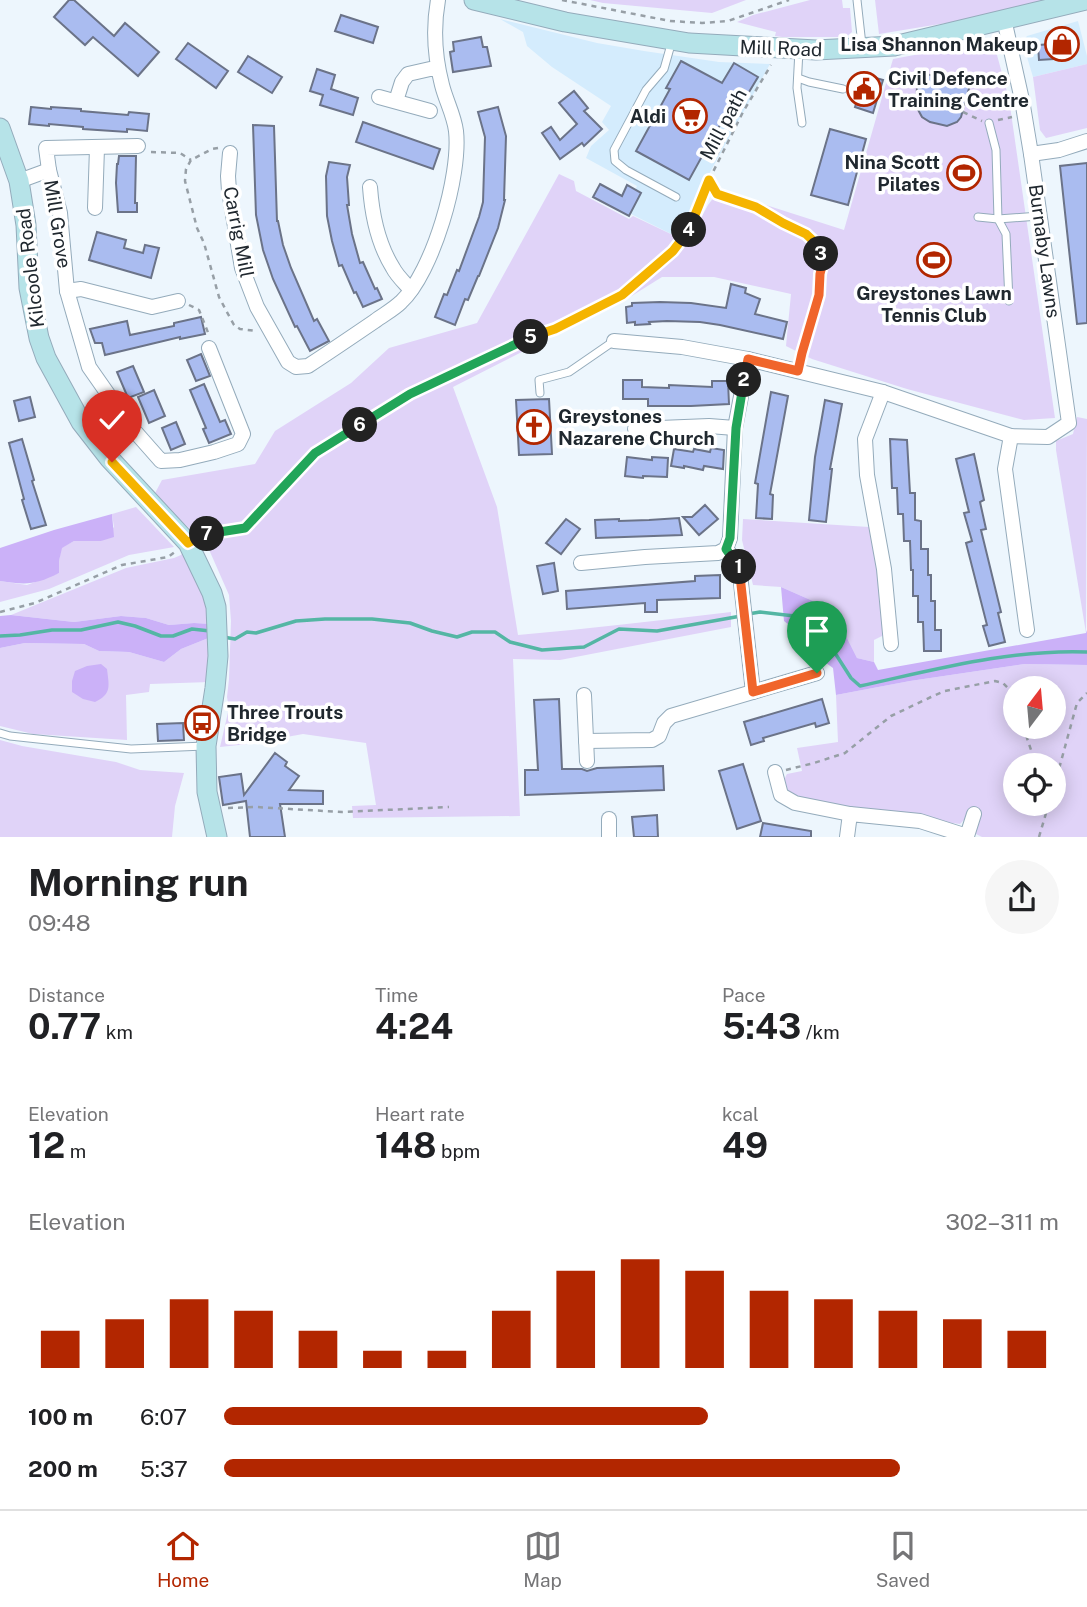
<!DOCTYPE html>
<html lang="en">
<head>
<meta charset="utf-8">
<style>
	body { margin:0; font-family:"Public Sans",sans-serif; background:#f6f6f6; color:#202124; height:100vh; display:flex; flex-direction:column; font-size:26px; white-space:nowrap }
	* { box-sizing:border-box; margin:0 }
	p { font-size:23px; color:#757577 }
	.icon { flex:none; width:38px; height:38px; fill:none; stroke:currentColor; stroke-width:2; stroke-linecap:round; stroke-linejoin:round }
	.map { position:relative; height:837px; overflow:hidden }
	.drawer { display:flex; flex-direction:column; background:#fff; flex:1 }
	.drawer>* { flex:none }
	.needle { width:46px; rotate:16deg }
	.buttons { position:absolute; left:1003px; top:676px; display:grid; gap:14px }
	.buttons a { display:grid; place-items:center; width:63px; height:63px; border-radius:50%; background:#fff; box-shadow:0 4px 18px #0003; font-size:35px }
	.pin { position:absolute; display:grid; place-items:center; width:60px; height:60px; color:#fff; margin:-72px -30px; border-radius:50% 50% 50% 0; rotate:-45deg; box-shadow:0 0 7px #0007 }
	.pin .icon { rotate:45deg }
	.km { position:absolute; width:35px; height:35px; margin:-18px; border-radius:50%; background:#222; color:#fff; font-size:19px; line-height:35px; text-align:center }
	.round { display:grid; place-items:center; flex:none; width:74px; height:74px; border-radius:37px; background:#f6f6f6 }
	.summary { display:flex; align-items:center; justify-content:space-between; height:119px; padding:0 28px }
	h1 { font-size:38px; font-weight:700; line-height:52px }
	.stats { display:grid; grid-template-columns:repeat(3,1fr); gap:10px; height:119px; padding:7px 28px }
	.stats div { display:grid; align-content:center }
	.stats b { font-size:35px; font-weight:700 }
	.stats small { font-size:19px; font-weight:400 }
	.stats p { font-size:19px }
	.chart { height:196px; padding:14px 28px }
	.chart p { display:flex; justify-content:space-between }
	.chart svg { width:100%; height:126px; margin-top:7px; stroke:#b22600; stroke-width:6 }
	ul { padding:0 28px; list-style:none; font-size:23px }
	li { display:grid; grid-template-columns:112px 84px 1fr; align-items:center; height:52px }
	li i { height:18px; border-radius:9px; background:#b22600 }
	.dock { display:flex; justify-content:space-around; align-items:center; height:98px; border-top:2px solid #e0e0e0; background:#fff; font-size:19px; color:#757577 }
	.dock a { display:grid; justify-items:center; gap:4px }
	.dock .selected { color:#b22600 }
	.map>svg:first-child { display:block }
	.built { fill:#d4ecfd }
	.green { fill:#e0d3f8; fill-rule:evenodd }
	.forest { fill:#cbb1f8 }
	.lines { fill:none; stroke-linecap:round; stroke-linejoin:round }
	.stream { stroke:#54b6a4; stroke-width:3.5 }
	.building { fill:#aabcf0; stroke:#6b7388; stroke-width:2 }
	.service-casing { stroke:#94abbb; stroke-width:9 }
	.minor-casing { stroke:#94abbb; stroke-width:16 }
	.secondary-casing { stroke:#94abbb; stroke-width:21 }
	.path { stroke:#979fa6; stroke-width:2.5; stroke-dasharray:5 5; stroke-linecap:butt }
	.service { stroke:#fff; stroke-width:7 }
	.minor { stroke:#fff; stroke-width:14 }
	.secondary { stroke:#b6e3e8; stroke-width:19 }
	.split-1-casing { stroke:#fff; stroke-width:14 }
	.split-2-casing { stroke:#fff; stroke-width:14 }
	.split-3-casing { stroke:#fff; stroke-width:14 }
	.split-4-casing { stroke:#fff; stroke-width:14 }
	.split-5-casing { stroke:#fff; stroke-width:14 }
	.split-6-casing { stroke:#fff; stroke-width:14 }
	.split-7-casing { stroke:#fff; stroke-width:14 }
	.split-8-casing { stroke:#fff; stroke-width:14 }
	.split-1 { stroke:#f0652b; stroke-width:9 }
	.split-2 { stroke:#22a559; stroke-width:9 }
	.split-3 { stroke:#f0652b; stroke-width:9 }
	.split-4 { stroke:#f5b400; stroke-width:9 }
	.split-5 { stroke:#f5b400; stroke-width:9 }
	.split-6 { stroke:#22a559; stroke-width:9 }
	.split-7 { stroke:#22a559; stroke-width:9 }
	.split-8 { stroke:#f5b400; stroke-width:9 }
	.labels { text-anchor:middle; stroke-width:7; stroke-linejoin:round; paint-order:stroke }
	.poi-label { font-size:19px; font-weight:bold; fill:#20282f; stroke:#fff; text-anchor:end }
	.street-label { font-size:19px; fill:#20282f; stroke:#fff }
</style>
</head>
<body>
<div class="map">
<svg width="1087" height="837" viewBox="0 0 1087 837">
	<rect width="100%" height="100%" fill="#edf6fd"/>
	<g class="built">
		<path d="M500,19L597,43L644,51L719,62L770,64L699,192L700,193L677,237L625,211L637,186L586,158L591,146L609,130L602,122L611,106L552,67L527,46L523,32Z"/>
		<path d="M1078,21L1087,56V64L1033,77L1024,47V40L1027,36Z"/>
	</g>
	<g class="green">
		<path d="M590,0H746L712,13L603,3Z"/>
		<path d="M810,0H842L843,8H850L852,32L846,37H782L775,36L776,32L737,22L753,15Z"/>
		<path d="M875,0H1050L995,15L879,34Z"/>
		<path d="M979,43L990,47L997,55L1009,99L1055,418L1024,420L907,389L812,359L786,346L791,294L714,277H662L630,297L453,387L497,507L518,635C589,629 660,620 731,612V627L560,660L513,659L520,816L353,818L352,806L376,805L366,743L303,734L248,744L220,747L229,708L227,697L229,679L231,621L229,595L207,545L154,495L162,480L255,464L275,431L351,383L389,348L477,323L559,174L574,181L576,191L629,219L633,216L677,237L682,229L693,233L708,205L720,189L722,191L844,230L893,59Z"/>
		<path d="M1087,64V128L1046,138L1040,130L1033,77Z"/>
		<path d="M1077,417L1087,419L1086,633L1056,450V441L1073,434Z"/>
		<path d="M136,507L174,547L129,555L49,589L0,602V581L27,585L59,573V561L61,548L74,541H101L114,527L112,514Z"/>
		<path d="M743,519L869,527L876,557L885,630L882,636L874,640V662L857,658L845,634L822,605L781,587L753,585L742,540Z"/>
		<path d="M185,550L203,586L211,624L194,623L169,625L146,618L121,616L74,622L11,615L126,568L174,558L181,555Z"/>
		<path d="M211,637L210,682L150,684L149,692L126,695L127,740L33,734L0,726V648L25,643L84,644L99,651L129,652L164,662L181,649Z"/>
		<path d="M1025,664L1087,665V837H982L976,834L974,829L979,811L969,808L964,820L960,824L952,823L929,817L840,807L790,795C786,788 782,782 787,774L802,771L797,748L838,742L836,695L910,681ZM1015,688H1054V726H1015ZM1015,765H1054V803H1015Z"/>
		<path d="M0,740L22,746L116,762L140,770L184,773L175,806L172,837H0Z"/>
	</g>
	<g class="forest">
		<path d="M112,514L114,537L101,541H74L62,548L59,561V573C35,585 27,585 0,581V548L54,530Z"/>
		<path d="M781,587L822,605L845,634L857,658L874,662L878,670L1086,633L1087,630V665L1025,664L910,681L836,695L833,668L815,655L800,634L784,621Z"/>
		<path d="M11,615L74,622L121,616L146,618L169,625L194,623L211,624V637L181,649L164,662L129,652L99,651L84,644L25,643L0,648V616Z"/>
		<path d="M101,664L107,669C109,686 112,694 95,702L83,699L72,692V681L75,671L87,666Z"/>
	</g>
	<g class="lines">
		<g class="stream">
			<path d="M748,614L760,612L803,617L819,628L851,678L860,686C934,670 1010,649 1087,652"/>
			<path d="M0,636L20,635L52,630H81L118,622L135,626L161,636H173L192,629L210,631"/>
			<path d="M223,637L235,639L247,632L256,633L296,621L325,619H372L410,623L432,631L457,637L472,632H495L510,642L542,650L584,647L619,629L657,631L741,616"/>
		</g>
	</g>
	<g class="building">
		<path d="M69,0H74L114,36L125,23L159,52L138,76L93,37L85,45L54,17Z"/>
		<path d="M341,15L378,27L373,43L335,31Z"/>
		<path d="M481,37L483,47H487L491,66L453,72L450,52L454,51L453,42Z"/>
		<path d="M188,43L228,71L216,88L176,59Z"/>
		<path d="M1069,43L1070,58L1039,60L1038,45Z"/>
		<path d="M248,56L282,77L272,93L238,72Z"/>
		<path d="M681,61L722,83L734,63L758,77L743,102L735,98L715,134L725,139L717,155L706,149L689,180L636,151L670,89L666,88Z"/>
		<path d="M317,69L335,75L331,89L358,98L353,115L320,105L323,95L310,91Z"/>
		<path d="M922,73L970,85L961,117L957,122L947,126L930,122L922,117L916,106L917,87Z"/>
		<path d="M865,75L883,80L873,113L855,107Z"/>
		<path d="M574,91L588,108L584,111L602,129L584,146L582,143L560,159L542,133L551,127L560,140L577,124L559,103Z"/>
		<path d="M31,107L51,109V107L81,109V111L128,115L129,112L149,114L147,131L127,129V132L83,129V127L49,124V126L29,124Z"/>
		<path d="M498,107L506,136L504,200H505L498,228L479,276H478L468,300L465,299L455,325L435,317L444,294L447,295L457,270L459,271L479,217L483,202L485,137L478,112Z"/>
		<path d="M363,122L440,149L433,169L356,142Z"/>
		<path d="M253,125L274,126L277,221H278L283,245L291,268L314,321L317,319L329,341L310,351L297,326L295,327L273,279L263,250L256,215Z"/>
		<path d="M830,129L866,139L848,205L811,195Z"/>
		<path d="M119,156H136L135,203H137V212H118L116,183L117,164H118Z"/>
		<path d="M329,162L350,165L347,177L349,205H347L352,234L360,263L363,262L375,289L377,288L382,299L363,307L356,292L354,293L342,265L339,266L332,241L327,216L326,176Z"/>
		<path d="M1087,163V323L1077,324L1060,166Z"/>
		<path d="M600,184L622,196L627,185L641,193L629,216L593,197Z"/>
		<path d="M97,232L126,240L124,248L143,253L145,245L159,248L151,278L89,260Z"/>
		<path d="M731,284L746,288L745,293L760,299L755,314L787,322L783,339L720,325L700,322L667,321L649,322L650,324L635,325V322L627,323L626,307L632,306V303L660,302L691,303L726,308Z"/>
		<path d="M201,317L205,334L180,339V337L105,355L102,343H95L90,329L127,321L130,335L174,326V323Z"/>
		<path d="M201,354L210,376L196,381L187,360Z"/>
		<path d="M133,366L144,392L128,398L117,372Z"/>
		<path d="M623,380H642V387L669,388V385L712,387V381H728L729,404L691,406H648V399H623Z"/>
		<path d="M204,384L220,422L225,420L231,434L209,443L203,429L206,428L190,390Z"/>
		<path d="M154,390L165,416L149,423L138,397Z"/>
		<path d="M771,392L788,396L770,494L773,495L772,519L756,518L758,484L755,483Z"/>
		<path d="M30,397L35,417L19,421L14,401Z"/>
		<path d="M549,399L552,454L519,455L516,400Z"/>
		<path d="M825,400L842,404L830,469H832L826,522L809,520L815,457Z"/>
		<path d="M176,422L185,444L171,450L162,428Z"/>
		<path d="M22,439L34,480L32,481L46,525L31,529L22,500L24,499L9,443Z"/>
		<path d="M890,439L907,440L910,493H915V520L921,521V549H928V575H931V601H935V630H941V651H924L923,622H918V596H913V570H911L910,541H904L903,514H898L897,488H892Z"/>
		<path d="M711,448L724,450L723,469L704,466L703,470L684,466V468L671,466L674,449L693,452L694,449L710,452Z"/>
		<path d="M974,454L984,500L980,502L986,529L981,530L1001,612L998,613L1005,642L989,646L983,626L987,625L966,543L972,541L964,513L969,512L956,459Z"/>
		<path d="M627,457L652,460V457L668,458L667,477L643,476V478L625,476Z"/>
		<path d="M705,505L718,519L699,535L683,517H692Z"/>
		<path d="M679,518L682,535L596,538L595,520L619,519V521L649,520Z"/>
		<path d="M566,519L580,529L561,554L546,543Z"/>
		<path d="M554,563L558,591L543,594L537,566Z"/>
		<path d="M720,575V598L657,600V612H645V603L567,609L566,591L695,581V576Z"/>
		<path d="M559,699L562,769H582L587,771L597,768L663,766L664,790L525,795V770H538L534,700Z"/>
		<path d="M822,699L829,723L816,727L815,723L763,738L764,741L751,745L744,722Z"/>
		<path d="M183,723L184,740L158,741L157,724Z"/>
		<path d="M275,753L287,762L285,766L299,776L289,790L323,791V804H280L285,837H250L246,801L223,805L219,777L241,774L244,795Z"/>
		<path d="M743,764L761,821L737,829L719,771Z"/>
		<path d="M657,815L658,837H634L632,817Z"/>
		<path d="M763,823L811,831V837H760Z"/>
	</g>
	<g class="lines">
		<g class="service-casing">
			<g id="service">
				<path d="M857,0L862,45"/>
				<path d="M672,41L664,69L646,90L614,150L615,161L626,170L676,197"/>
				<path d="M799,50L797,88L802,123"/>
				<path d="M798,78L809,82L843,89"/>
				<path d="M989,123L996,150L998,219L1006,234L1009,301"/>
				<path d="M978,217L998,219L1039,216"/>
				<path d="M540,393L539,380L569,372L614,341"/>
				<path d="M0,733L10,736L131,749L205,746"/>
			</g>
		</g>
		<g class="minor-casing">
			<g id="minor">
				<path d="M379,97L430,111"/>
				<path d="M396,101L402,82L408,74L430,69H438"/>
				<path d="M230,153L228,176L229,191L242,268L257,307L288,362L296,367L308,366C331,351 353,336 375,321C383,315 394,309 401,302C433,272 461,175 456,131C454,115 446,101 442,85C435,58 433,28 438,0"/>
				<path d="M1031,154L1059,150L1087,141"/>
				<path d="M49,170L46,148L138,146"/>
				<path d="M19,181L49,170L60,213L67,291L89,367L131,427L161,461L180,460L214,452L238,444L243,434L209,348"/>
				<path d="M370,187C372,215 378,244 393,268C397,276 405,283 411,290"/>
				<path d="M95,208L97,148"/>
				<path d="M67,291L81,289L152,307L178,301"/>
				<path d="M614,341L682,347L748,359L883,392L1011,436L1048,437L1069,423L1031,154L1022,100L1004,19"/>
				<path d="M883,392L865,439L867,475L884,569L891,644"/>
				<path d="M635,429L709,426L735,428"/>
				<path d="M1011,436L1005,469L1027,630"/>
				<path d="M726,549L739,565L753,692"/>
				<path d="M581,563L645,557L718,553L726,549L730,538L735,428L748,359"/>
				<path d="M584,695L587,761"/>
				<path d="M586,741L652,740L659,736L664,723L671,716L817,673"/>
				<path d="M775,772L781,795L795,803L850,814"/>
				<path d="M609,819V837"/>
				<path d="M847,837L850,814L920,821L967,836L974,814"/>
			</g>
		</g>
		<g class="secondary-casing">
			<g id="secondary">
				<path d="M474,0L565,22L689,43L816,50L894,46L1086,0"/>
				<path d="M0,128L19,181L26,225L29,288L39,338L46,358L81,422L109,458L188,543L212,593L216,607L218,656L215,688L206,746L207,792L217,837"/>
			</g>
		</g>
		<g class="path">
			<path d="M562,0L670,21L702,23L728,21L789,0"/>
			<path d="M963,112L982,121"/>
			<path d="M998,120L1012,117"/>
			<path d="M218,148L212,149L191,160L186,169L185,181L197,228L204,243L219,297L228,314L234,325L240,329L256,331"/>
			<path d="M151,152L180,153L191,160"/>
			<path d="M709,180L717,194L756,207L783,223L806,235L821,248L823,262L819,274V294L800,360"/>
			<path d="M189,305L199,310L209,335"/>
			<path d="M202,535L245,528L315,453L410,394L522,340L555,329L622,295L673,251L690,228L709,180L743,112L771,65"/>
			<path d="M0,612L35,603L122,565L168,557L176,551"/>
			<path d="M1023,726L1036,765"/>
			<path d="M786,770L814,763L845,753L891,716L931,697L945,691L995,681L1003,683L1015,695"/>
			<path d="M1054,787L1077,703L1087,693"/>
			<path d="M228,808L256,807L342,812L449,807"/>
			<path d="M1039,837L1049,803"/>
		</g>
		<use href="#service" class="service"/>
		<use href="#minor" class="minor"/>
		<use href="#secondary" class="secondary"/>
	</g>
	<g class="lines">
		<g class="split-1-casing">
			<path id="split-1" d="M739,567L753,692L817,673"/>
		</g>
		<g class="split-2-casing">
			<path id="split-2" d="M739,567L726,549L730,538L736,428L744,380"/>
		</g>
		<g class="split-3-casing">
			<path id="split-3" d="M744,380L748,359L798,371L802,353L819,295L820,274L823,262L821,254"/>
		</g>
		<g class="split-4-casing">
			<path id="split-4" d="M689,230L709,180L717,194L756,207L783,223L806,234L821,248V254"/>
		</g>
		<g class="split-5-casing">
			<path id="split-5" d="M531,337L555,329L622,295L673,251L689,230"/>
		</g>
		<g class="split-6-casing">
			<path id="split-6" d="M360,425L410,394L531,337"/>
		</g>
		<g class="split-7-casing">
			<path id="split-7" d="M207,534L245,528L315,453L360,425"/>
		</g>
		<g class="split-8-casing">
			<path id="split-8" d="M112,462L188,543L200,536L207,534"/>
		</g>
		<use href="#split-1" class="split-1"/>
		<use href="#split-2" class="split-2"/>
		<use href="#split-3" class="split-3"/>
		<use href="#split-4" class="split-4"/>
		<use href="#split-5" class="split-5"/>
		<use href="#split-6" class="split-6"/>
		<use href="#split-7" class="split-7"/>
		<use href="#split-8" class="split-8"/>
	</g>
	<defs>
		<g id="shop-ring" transform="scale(1.75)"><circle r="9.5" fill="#fff" stroke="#b22600" stroke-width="1.5"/><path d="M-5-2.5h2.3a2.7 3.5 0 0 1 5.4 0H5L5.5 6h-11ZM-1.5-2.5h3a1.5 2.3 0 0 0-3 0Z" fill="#b22600"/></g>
		<g id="civic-ring" transform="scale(1.75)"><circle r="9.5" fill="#fff" stroke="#b22600" stroke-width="1.5"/><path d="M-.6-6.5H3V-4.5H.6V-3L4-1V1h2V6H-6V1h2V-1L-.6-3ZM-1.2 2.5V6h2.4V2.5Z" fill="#b22600"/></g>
		<g id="supermarket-ring" transform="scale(1.75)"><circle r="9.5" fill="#fff" stroke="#b22600" stroke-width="1.5"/><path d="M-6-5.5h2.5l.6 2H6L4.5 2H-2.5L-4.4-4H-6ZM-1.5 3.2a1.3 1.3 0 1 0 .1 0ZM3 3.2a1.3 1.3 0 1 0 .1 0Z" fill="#b22600"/></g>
		<g id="stadium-ring" transform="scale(1.75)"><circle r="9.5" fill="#fff" stroke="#b22600" stroke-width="1.5"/><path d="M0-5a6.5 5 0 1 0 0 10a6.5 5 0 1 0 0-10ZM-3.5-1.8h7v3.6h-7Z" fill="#b22600"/></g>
		<g id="church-ring" transform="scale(1.75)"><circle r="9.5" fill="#fff" stroke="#b22600" stroke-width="1.5"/><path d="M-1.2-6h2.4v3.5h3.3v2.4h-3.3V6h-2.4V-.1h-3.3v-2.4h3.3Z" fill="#b22600"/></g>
		<g id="bus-ring" transform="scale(1.75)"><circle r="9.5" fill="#fff" stroke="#b22600" stroke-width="1.5"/><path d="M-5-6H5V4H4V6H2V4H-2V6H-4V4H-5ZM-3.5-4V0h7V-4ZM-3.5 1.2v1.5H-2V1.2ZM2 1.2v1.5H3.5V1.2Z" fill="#b22600"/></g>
	</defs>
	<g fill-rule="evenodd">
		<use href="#shop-ring" x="1062" y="44"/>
		<use href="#civic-ring" x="864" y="89"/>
		<use href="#supermarket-ring" x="690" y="116"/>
		<use href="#stadium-ring" x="964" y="173"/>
		<use href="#stadium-ring" x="934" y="260"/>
		<use href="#church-ring" x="534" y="427"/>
		<use href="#bus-ring" x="202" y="723"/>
	</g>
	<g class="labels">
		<g class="poi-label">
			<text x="1038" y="51">Lisa Shannon Makeup</text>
			<text x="888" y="85" text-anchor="start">Civil Defence<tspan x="888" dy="22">Training Centre</tspan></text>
			<text x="666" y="123">Aldi</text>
			<text x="940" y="169">Nina Scott<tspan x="940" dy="22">Pilates</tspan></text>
			<text x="934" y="300" text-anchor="middle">Greystones Lawn<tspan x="934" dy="22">Tennis Club</tspan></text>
			<text x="558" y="423" text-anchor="start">Greystones<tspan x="558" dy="22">Nazarene Church</tspan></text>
			<text x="227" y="719" text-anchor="start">Three Trouts<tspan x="227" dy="22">Bridge</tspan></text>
		</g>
		<g class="street-label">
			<text transform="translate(781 48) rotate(2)" y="7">Mill Road</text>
			<text transform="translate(723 124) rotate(-62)" y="7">Mill path</text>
			<text transform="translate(58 224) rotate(81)" y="7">Mill Grove</text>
			<text transform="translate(239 232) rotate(79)" y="7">Carrig Mill</text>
			<text transform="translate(1045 251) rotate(82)" y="7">Burnaby Lawns</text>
			<text transform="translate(30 268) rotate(-97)" y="7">Kilcoole Road</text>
		</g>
	</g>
</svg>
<div class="buttons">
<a><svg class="needle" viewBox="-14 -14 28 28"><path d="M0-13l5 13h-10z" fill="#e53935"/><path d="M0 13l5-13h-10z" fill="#757577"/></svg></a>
<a><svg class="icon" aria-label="locate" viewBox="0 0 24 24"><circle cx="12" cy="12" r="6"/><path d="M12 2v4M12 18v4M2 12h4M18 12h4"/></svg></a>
</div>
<div class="pin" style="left:817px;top:673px;background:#1e9e55"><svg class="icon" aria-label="arrive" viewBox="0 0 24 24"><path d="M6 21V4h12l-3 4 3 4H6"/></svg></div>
<div class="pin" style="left:112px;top:462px;background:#d93025"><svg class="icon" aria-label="check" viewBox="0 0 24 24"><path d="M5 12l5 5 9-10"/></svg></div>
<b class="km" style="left:739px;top:567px">1</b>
<b class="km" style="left:744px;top:380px">2</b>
<b class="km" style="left:821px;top:254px">3</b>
<b class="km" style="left:689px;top:230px">4</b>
<b class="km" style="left:531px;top:337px">5</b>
<b class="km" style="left:360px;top:425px">6</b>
<b class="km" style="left:207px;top:534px">7</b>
</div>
<section class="drawer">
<div class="summary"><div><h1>Morning run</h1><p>09:48</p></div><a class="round"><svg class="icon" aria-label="share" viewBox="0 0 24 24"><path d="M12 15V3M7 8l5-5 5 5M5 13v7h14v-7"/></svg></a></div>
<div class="stats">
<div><p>Distance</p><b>0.77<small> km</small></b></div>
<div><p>Time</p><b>4:24</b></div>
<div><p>Pace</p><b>5:43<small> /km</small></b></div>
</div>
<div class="stats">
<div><p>Elevation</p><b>12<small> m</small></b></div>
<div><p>Heart rate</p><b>148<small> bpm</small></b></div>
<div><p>kcal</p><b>49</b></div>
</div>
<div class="chart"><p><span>Elevation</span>302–311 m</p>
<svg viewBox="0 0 160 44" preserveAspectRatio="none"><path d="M5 44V31M15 44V27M25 44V20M35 44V24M45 44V31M55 44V38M65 44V38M75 44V24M85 44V10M95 44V6M105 44V10M115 44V17M125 44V20M135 44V24M145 44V27M155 44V31"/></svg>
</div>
<ul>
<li><b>100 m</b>6:07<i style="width:58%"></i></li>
<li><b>200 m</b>5:37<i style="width:81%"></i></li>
</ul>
</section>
<nav class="dock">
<a class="selected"><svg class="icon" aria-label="home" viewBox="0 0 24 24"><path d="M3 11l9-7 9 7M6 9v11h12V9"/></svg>Home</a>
<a><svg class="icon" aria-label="map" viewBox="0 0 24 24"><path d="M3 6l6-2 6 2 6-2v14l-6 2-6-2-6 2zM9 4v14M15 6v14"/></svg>Map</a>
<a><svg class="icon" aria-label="saved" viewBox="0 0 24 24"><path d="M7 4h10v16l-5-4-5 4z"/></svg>Saved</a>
</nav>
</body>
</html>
